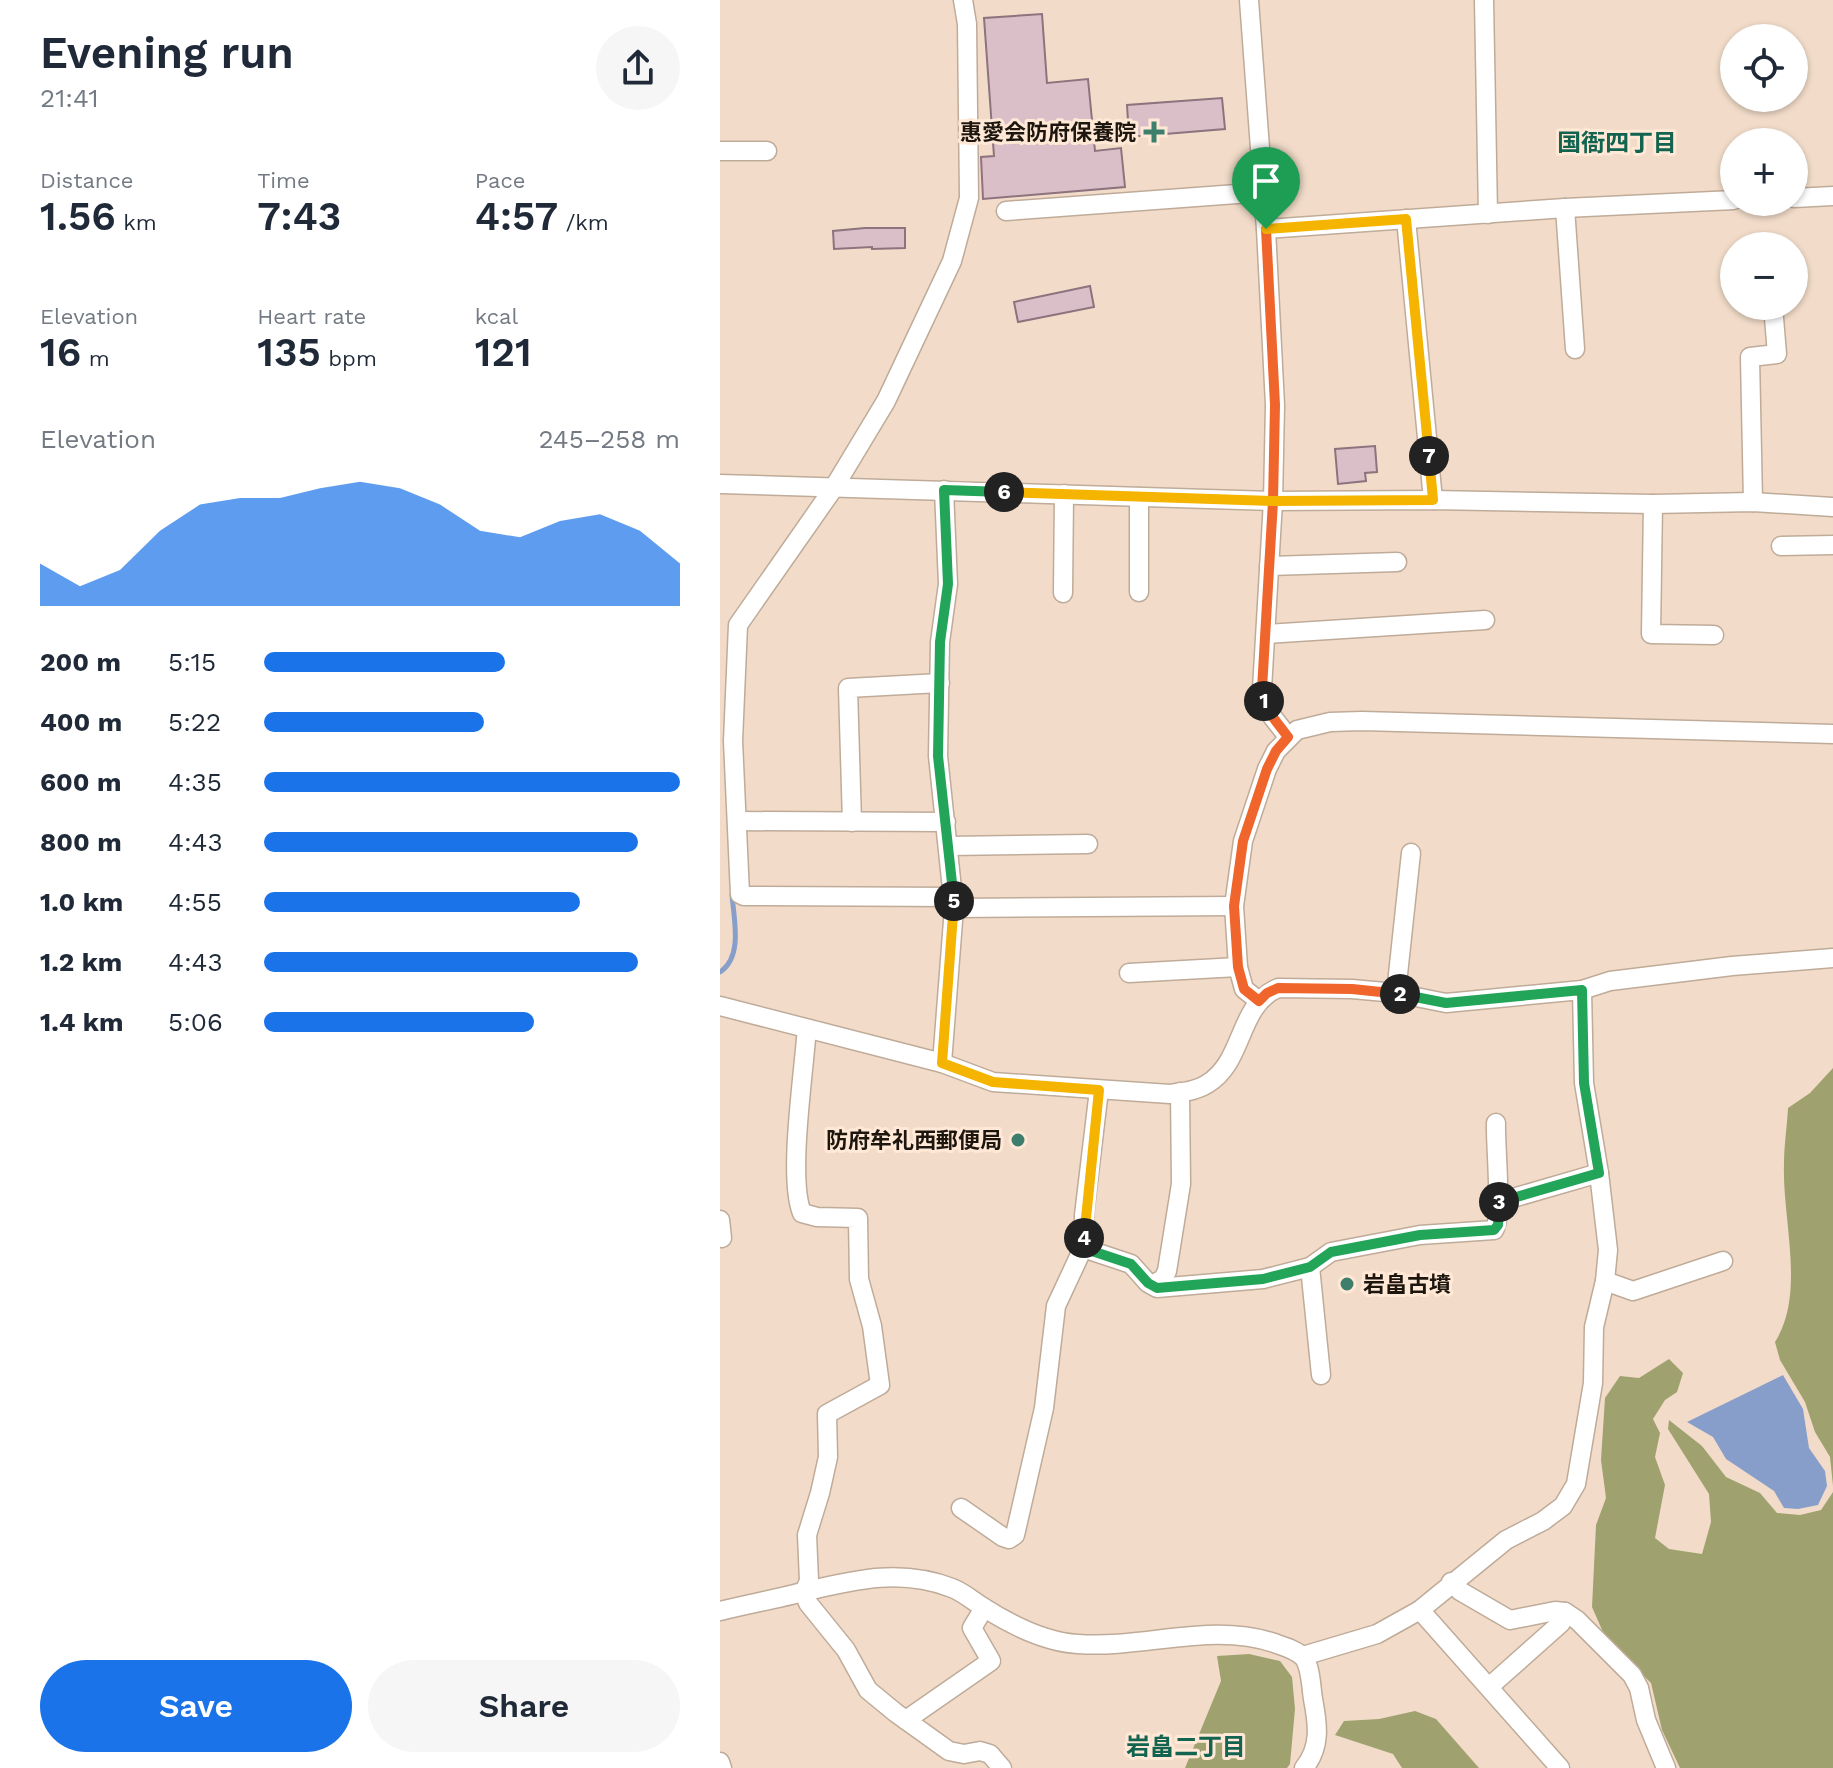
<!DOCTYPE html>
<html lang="en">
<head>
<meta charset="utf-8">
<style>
	body { margin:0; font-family:"Work Sans","Noto Sans JP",sans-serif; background:#f6f6f7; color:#1f2937; height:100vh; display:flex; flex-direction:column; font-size:30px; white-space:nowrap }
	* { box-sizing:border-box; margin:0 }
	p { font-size:26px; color:#747a83 }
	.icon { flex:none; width:44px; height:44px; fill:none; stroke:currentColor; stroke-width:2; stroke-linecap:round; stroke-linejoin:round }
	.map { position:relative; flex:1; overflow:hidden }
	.drawer { display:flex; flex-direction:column; background:#fff; width:720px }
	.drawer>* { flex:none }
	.fabs { position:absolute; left:1000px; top:24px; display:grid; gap:16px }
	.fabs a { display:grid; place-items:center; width:88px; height:88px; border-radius:50%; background:#fff; box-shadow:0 2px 6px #0004; font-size:40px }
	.pin { position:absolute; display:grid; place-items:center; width:68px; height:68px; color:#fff; margin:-82px -34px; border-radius:50% 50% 50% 0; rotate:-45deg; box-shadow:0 0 8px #0007 }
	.pin .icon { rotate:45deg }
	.km { position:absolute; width:40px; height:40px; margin:-20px; border-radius:50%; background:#222; color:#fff; font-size:22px; line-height:40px; text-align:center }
	.round { display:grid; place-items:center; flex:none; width:84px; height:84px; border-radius:42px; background:#f6f6f7 }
	.summary { display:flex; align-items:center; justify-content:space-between; height:136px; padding:0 40px }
	h1 { font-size:44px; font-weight:600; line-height:60px }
	.stats { display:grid; grid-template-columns:repeat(3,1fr); gap:12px; height:136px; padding:8px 40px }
	.stats div { display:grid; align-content:center }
	.stats b { font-size:40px; font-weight:600 }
	.stats small { font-size:22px; font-weight:400 }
	.stats p { font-size:22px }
	.chart { height:224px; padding:16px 40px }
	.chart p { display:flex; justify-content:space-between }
	.chart svg { width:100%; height:144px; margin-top:8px; fill:#1a73e8; opacity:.7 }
	.button { display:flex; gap:16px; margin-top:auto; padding:16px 40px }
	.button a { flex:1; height:92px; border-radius:48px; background:#1a73e8; color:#fff; font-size:32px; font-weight:600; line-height:92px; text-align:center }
	.button a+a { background:#f6f6f7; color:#1f2937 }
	ul { padding:0 40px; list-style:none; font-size:26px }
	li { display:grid; grid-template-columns:128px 96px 1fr; align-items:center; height:60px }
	li i { height:20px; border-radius:10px; background:#1a73e8 }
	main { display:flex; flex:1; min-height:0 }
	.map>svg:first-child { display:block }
	.forest { fill:#9fa26f }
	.water { fill:#889eca }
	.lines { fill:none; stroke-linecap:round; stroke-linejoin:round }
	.stream { stroke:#889eca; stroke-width:5 }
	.building { fill:#dabfc9; stroke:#8c737d; stroke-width:2 }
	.minor-casing { stroke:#bfab99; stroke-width:21 }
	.minor { stroke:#fff; stroke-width:18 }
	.split-1-casing { stroke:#fff; stroke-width:16 }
	.split-2-casing { stroke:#fff; stroke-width:16 }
	.split-3-casing { stroke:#fff; stroke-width:16 }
	.split-4-casing { stroke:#fff; stroke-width:16 }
	.split-5-casing { stroke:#fff; stroke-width:16 }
	.split-6-casing { stroke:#fff; stroke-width:16 }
	.split-7-casing { stroke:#fff; stroke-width:16 }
	.split-8-casing { stroke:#fff; stroke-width:16 }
	.split-1 { stroke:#f0652b; stroke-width:10 }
	.split-2 { stroke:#f0652b; stroke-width:10 }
	.split-3 { stroke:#22a559; stroke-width:10 }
	.split-4 { stroke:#22a559; stroke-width:10 }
	.split-5 { stroke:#f5b400; stroke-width:10 }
	.split-6 { stroke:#22a559; stroke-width:10 }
	.split-7 { stroke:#f5b400; stroke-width:10 }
	.split-8 { stroke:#f5b400; stroke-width:10 }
	.poi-dot { fill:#3e7e6c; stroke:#ffe9d6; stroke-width:3 }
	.labels { text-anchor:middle; stroke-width:6; stroke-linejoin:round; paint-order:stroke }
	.poi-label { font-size:22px; font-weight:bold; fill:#1d160f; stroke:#ffe9d6; text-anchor:end }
	.neighbourhood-label { font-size:24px; font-weight:bold; fill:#126350; stroke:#ffe9d6 }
</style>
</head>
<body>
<main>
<section class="drawer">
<div class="summary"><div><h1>Evening run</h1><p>21:41</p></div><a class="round"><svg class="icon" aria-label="share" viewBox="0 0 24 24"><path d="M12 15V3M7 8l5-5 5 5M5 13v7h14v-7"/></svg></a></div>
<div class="stats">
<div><p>Distance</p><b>1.56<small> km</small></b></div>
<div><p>Time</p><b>7:43</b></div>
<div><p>Pace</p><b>4:57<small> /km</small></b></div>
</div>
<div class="stats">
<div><p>Elevation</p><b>16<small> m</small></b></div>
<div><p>Heart rate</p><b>135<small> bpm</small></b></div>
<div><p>kcal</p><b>121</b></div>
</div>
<div class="chart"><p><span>Elevation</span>245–258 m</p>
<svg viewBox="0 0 160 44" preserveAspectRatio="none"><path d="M0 44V31L10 38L20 33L30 21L40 13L50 11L60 11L70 8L80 6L90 8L100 13L110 21L120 23L130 18L140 16L150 21L160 31V44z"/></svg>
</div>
<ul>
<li><b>200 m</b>5:15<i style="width:58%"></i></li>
<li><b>400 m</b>5:22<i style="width:53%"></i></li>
<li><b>600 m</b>4:35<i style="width:100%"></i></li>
<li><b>800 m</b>4:43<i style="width:90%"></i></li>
<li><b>1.0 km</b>4:55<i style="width:76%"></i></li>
<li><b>1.2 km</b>4:43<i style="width:90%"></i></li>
<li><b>1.4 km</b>5:06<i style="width:65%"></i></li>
</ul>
<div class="button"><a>Save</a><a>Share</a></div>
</section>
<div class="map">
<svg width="1113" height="1768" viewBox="0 0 1113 1768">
	<rect width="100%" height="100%" fill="#f2dcc9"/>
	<g class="forest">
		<path d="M1113,1068V1486L1110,1457L1095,1432L1085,1402L1060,1360L1055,1342C1086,1293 1062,1220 1064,1164C1064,1146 1067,1127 1068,1108L1090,1093Z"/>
		<path d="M949,1359L963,1373L957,1392L945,1400L933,1419L940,1433L935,1457L945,1485L935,1538L949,1549L982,1554L991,1522L989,1494L948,1429L949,1420L982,1446L1006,1477L1040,1493L1057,1513L1080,1515L1101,1510L1113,1492V1768H960L942,1730L931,1683L886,1639L872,1607L876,1525L886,1498L881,1460L885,1398L900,1376L919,1378Z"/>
		<path d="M529,1654L560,1661L572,1677L575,1709L570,1764L567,1768H465L501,1681L497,1656Z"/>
		<path d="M695,1711L716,1719L759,1768H682L673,1754L615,1735L624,1721L659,1719Z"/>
	</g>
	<path class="water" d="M1063,1375L1083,1409L1089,1448L1105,1471L1107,1486L1098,1505L1078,1509L1064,1508L1054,1491L1006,1459L993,1437L967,1422Z"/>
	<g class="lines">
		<path class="stream" d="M0,972C23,957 14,920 12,895"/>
	</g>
	<g class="building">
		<path d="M322,14L327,83L368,79L375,151L401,148L405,187L263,199L261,157L274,156L264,18Z"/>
		<path d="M502,98L505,129L409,137L407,105Z"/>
		<path d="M145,228H185V248L152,249V247L114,249L113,231Z"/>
		<path d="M370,286L374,307L298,322L294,302Z"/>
		<path d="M655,446L657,472L645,473L646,481L618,484L615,449Z"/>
	</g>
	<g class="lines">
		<g class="minor-casing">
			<g id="minor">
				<path d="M529,0L546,229L555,405L553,501L542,689L545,707L568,737"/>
				<path d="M764,0L768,214"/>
				<path d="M0,151H47"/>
				<path d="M1074,198L1113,196"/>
				<path d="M845,208L855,349"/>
				<path d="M286,211L544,192"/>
				<path d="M686,219L713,500"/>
				<path d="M546,229L845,208L1014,200"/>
				<path d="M0,484L553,501L713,500L933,504L1033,502L1113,507"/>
				<path d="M1033,502L1030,357L1057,354L1053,306"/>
				<path d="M933,504L931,634L994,635"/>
				<path d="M1061,546L1113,545"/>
				<path d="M549,566L677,562"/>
				<path d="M419,592V497"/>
				<path d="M343,593L344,494"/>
				<path d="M546,634L765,620"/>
				<path d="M17,821L226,822"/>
				<path d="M132,822L128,688L220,683"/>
				<path d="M228,846L368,844"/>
				<path d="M234,897L24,896L20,894L13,741L18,625L113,489L166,401L232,261L249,198L247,24L243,0"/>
				<path d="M234,908L514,906"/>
				<path d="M409,973L518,967"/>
				<path d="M676,993L691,853"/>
				<path d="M539,1001L524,989L518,967L514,906L523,841L547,769L556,751L577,730L610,722L642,721L1113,734"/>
				<path d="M0,1006L222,1063L273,1082L450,1094C463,1092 476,1091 487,1084C525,1061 517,1006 558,988L632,989L676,993L726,1003L862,990L890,981L1012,966L1113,958"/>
				<path d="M90,1030L86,1038C83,1079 68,1179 82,1213L97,1217L138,1218L139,1279L152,1326L160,1385L107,1414L108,1457L100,1493L87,1535L89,1581L84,1592L88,1603L126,1650L148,1690L176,1713L229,1751L244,1754L260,1751L270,1754L282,1768"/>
				<path d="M222,1063L234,908L218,756L220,642L228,584L224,490"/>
				<path d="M779,1202L879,1173"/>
				<path d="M0,1220L2,1238"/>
				<path d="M363,1248L411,1264L428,1283L437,1288L543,1279L590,1267L611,1252L700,1235L774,1230C783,1218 775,1144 776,1123"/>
				<path d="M590,1267L601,1375"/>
				<path d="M885,1281L913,1291L1003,1261"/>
				<path d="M432,1285L443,1279L447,1271L461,1184L460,1092"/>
				<path d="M241,1508L283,1537L289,1539L295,1535L324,1408L336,1306L363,1248L364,1215L379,1090"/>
				<path d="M731,1582L740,1591L790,1620L835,1611L845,1612L857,1620L912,1675L919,1688L926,1720L946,1768"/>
				<path d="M700,1610L840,1768"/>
				<path d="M0,1611C28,1604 56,1599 83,1592C134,1580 180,1568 232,1588C243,1592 253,1601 263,1607C291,1625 325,1642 358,1644C425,1649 493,1621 557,1644C566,1647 578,1651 584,1658C591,1668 591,1687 593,1699C598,1725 601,1747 584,1768"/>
				<path d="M583,1656L657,1634L700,1610L786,1540L823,1521L843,1506L856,1484L873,1383L874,1327L885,1281L888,1250L879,1173L864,1083L862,990"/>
				<path d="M769,1687L841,1623L845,1612"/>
				<path d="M186,1720L271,1661L252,1628L264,1608"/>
				<path d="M0,1762L2,1768"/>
			</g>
		</g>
		<use href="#minor" class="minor"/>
	</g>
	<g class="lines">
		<g class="split-1-casing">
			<path id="split-1" d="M544,701L542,689L553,501L555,405L546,229"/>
		</g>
		<g class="split-2-casing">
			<path id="split-2" d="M544,701L545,707L568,737L556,751L547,769L523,841L514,906L518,967L524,989L539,1001L547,993L558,988L632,989L680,994"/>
		</g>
		<g class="split-3-casing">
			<path id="split-3" d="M680,994L726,1003L862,990L864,1083L879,1173L779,1202"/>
		</g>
		<g class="split-4-casing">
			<path id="split-4" d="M364,1238L363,1248L411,1264L428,1283L437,1288L543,1279L590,1267L611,1252L700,1235L774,1230L778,1225L779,1202"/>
		</g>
		<g class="split-5-casing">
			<path id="split-5" d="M234,901L222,1063L273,1082L379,1090L364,1238"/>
		</g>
		<g class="split-6-casing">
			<path id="split-6" d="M234,901L218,756L220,642L228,584L224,490L284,492"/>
		</g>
		<g class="split-7-casing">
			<path id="split-7" d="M284,492L553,501L713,500L709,456"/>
		</g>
		<g class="split-8-casing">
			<path id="split-8" d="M546,229L686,219L709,456"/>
		</g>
		<use href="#split-1" class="split-1"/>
		<use href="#split-2" class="split-2"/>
		<use href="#split-3" class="split-3"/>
		<use href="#split-4" class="split-4"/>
		<use href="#split-5" class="split-5"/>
		<use href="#split-6" class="split-6"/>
		<use href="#split-7" class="split-7"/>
		<use href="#split-8" class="split-8"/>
	</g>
	<g class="poi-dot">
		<path d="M430 120h8v8h8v8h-8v8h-8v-8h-8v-8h8z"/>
		<circle cx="298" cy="1140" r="8"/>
		<circle cx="627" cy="1284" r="8"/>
	</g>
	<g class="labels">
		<g class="poi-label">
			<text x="416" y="140">惠愛会防府保養院</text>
			<text x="282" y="1148">防府牟礼西郵便局</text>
			<text x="643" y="1292" text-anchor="start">岩畠古墳</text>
		</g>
		<g class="neighbourhood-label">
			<text x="897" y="151">国衙四丁目</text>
			<text x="466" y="1755">岩畠二丁目</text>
		</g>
	</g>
</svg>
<div class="fabs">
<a><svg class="icon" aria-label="locate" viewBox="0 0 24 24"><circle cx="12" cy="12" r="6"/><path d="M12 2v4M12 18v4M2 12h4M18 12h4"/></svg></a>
<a>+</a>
<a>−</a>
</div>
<div class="pin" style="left:546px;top:229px;background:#1e9e55"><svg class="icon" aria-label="arrive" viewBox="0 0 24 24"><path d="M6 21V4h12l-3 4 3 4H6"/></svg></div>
<b class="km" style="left:544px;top:701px">1</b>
<b class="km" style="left:680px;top:994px">2</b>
<b class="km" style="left:779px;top:1202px">3</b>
<b class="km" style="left:364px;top:1238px">4</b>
<b class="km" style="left:234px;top:901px">5</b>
<b class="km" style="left:284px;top:492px">6</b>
<b class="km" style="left:709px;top:456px">7</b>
</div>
</main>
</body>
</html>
